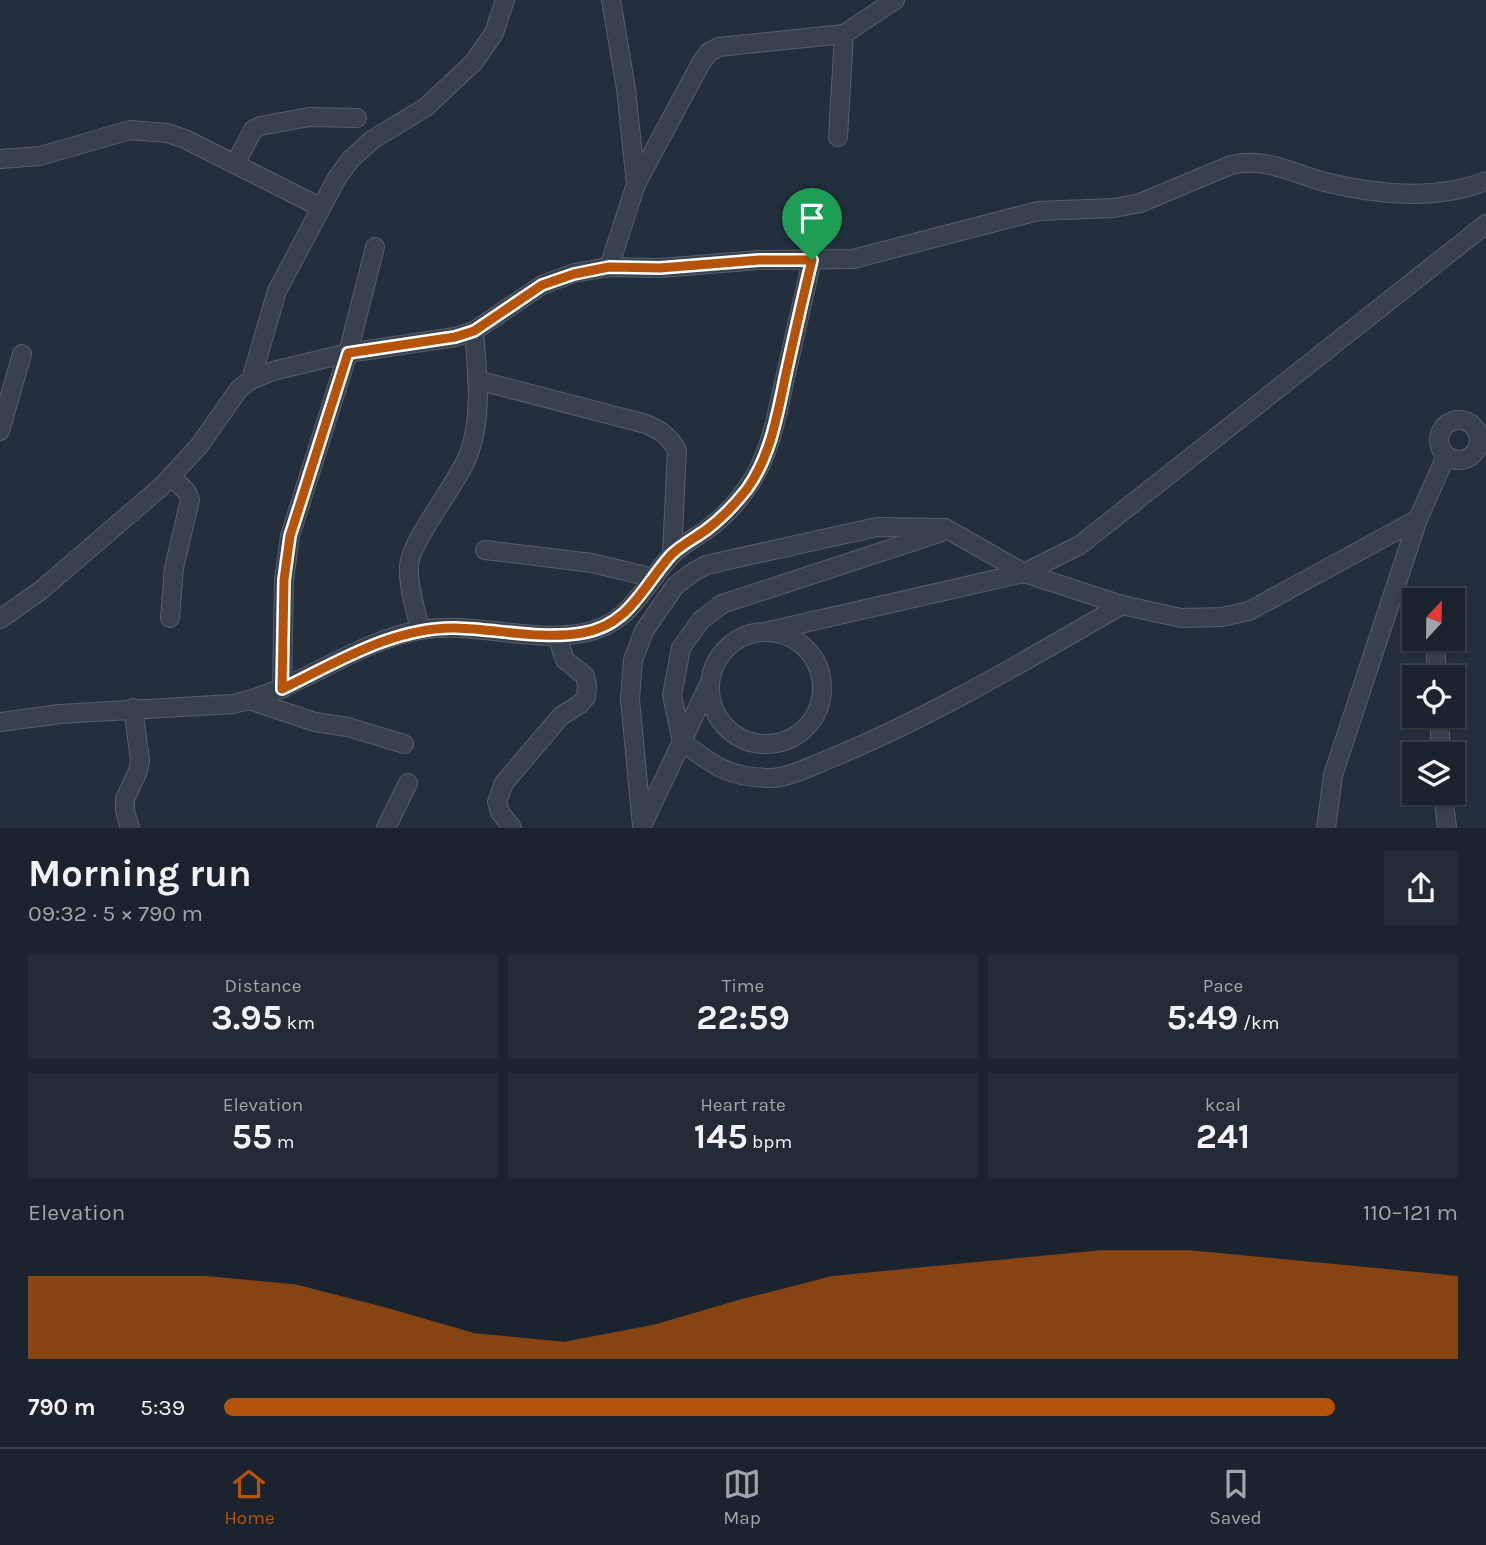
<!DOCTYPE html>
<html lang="en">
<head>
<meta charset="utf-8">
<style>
	body { margin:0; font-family:Karla,sans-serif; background:#242b36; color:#f1f3f6; height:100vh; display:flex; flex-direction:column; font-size:26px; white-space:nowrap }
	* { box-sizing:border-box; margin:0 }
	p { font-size:23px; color:#a0a4aa }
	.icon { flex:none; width:38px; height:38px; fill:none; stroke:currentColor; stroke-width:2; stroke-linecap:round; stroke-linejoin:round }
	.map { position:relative; height:828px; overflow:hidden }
	.drawer { display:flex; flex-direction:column; background:#1b232e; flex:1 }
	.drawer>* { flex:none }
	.needle { width:46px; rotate:22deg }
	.fabs { position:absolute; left:1402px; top:588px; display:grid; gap:14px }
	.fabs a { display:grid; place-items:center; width:63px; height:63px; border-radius:0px; background:#1b232e; box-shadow:0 2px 5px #0004,0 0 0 2px #39404a; font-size:35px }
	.pin { position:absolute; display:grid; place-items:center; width:60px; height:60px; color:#fff; margin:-72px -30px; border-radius:50% 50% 50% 0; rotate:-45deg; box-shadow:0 0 7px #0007 }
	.pin .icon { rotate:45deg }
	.round { display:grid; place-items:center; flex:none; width:74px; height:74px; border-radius:0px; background:#242b36 }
	.summary { display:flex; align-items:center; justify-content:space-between; height:119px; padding:0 28px }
	h1 { font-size:38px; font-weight:700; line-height:52px }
	.figures { display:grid; grid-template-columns:repeat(3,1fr); gap:10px; height:119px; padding:7px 28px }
	.figures div { display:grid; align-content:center; border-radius:0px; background:#242b36; text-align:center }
	.figures b { font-size:35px; font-weight:700 }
	.figures small { font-size:19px; font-weight:400 }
	.figures p { font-size:19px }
	.chart { height:196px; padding:14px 28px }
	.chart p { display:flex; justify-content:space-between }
	.chart svg { width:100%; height:126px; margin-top:7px; fill:#b45309; opacity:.7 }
	ul { padding:0 28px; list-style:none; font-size:23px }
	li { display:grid; grid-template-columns:112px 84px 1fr; align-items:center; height:52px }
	li i { height:18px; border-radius:9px; background:#b45309 }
	.menu { display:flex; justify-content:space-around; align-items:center; height:98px; border-top:2px solid #39404a; background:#1b232e; font-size:19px; color:#a0a4aa }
	.menu a { display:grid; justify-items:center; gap:4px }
	.menu .current { color:#b45309 }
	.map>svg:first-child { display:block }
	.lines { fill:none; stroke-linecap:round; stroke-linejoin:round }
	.minor-casing { stroke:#565f6c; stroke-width:20 }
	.minor { stroke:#38414e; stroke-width:18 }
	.route-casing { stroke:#fff; stroke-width:14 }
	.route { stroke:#b45309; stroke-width:9 }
</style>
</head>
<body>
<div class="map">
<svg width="1486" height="828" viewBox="0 0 1486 828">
	<rect width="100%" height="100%" fill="#242f3e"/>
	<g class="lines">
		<g class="minor-casing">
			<g id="minor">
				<path d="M611,0L626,89L636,184"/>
				<path d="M844,34L895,0"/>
				<path d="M0,159L40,156L130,130L167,133L185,139L320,207"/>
				<path d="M235,164L253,130L260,126L309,117L357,118"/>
				<path d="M609,267L636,184L701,63L709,52L719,47L844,34L838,137"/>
				<path d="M251,380L277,291L337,178L351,159L372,140L426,107L474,62L494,33L505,0"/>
				<path d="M477,380L646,424C660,430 669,436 677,450L672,554"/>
				<circle cx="1459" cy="440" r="20"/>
				<path d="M0,431L22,354"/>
				<path d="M939,533L722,604L701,620L681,648L672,695L682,742C714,765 726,777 768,778C787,779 816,764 834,757C935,715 1028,659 1122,605"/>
				<path d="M485,550L592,563L654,578"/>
				<path d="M170,618L174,568L190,500L187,492L171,476"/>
				<path d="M0,619L40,591L161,487L199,446L239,389L251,380L273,371L348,353L455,337L474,331L542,285L574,273L609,267L660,268L759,260L853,259L1038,211L1114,208L1140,203L1231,165C1267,157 1291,173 1325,182C1378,195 1435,201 1486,181"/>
				<path d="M420,630C416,610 408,587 409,567C409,541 459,483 469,453C483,415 477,370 474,331"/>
				<path d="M769,631L1024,573L1080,545L1486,224"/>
				<circle cx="766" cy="688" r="56"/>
				<path d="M1435,639L1437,677"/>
				<path d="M282,689L284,580L290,536L348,353L375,247"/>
				<path d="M249,700L315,722L348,727L404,744"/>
				<path d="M1439,716L1441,754"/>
				<path d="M0,722L60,714L233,704C299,690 354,642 420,630C474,621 529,643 583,633C632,624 642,586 672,555C681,545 695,538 706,530C722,519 736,504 747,488C771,455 777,413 786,374C795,336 803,298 812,260"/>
				<path d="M1443,793L1447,828"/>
				<path d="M643,824L709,684"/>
				<path d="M642,826L630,699L633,660L644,631L675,586L692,573L706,565L877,527L945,528L1024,573L1122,605L1181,618L1222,617L1249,611L1418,519L1446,456"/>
				<path d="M130,828L125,811V799L138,771L140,760L133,708"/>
				<path d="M386,828L408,783"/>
				<path d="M512,828L500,812L497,802L504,783L561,716L580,704L586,697L587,685L585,676L565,660L557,636"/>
				<path d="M1326,828L1333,775L1418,519"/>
			</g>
		</g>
		<use href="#minor" class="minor"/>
	</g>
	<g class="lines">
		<g class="route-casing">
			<path id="route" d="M759,260H812C803,297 795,333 787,369C778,410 772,454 747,489C735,504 721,519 706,530C695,538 681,545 671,555C643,586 629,626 582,633C541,640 497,629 455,628C393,627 336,663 282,689L284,580L290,536L348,353L455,337L474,331L542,285L574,274L609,267L660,268Z"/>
		</g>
		<use href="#route" class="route"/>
	</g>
</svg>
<div class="fabs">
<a><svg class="needle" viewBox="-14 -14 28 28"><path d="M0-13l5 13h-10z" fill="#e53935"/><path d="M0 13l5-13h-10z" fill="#a0a4aa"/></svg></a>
<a><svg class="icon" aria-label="locate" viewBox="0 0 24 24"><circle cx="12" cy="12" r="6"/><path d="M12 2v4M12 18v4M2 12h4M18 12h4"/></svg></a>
<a><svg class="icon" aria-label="layers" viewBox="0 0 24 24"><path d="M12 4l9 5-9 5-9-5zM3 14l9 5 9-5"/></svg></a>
</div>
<div class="pin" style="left:812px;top:260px;background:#1e9e55"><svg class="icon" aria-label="arrive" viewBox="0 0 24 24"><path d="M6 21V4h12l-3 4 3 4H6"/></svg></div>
</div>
<section class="drawer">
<div class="summary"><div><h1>Morning run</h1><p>09:32 · 5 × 790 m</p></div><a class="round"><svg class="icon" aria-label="share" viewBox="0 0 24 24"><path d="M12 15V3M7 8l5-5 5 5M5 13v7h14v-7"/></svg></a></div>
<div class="figures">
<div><p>Distance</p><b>3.95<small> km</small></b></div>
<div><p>Time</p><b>22:59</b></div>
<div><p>Pace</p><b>5:49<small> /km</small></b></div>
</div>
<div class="figures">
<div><p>Elevation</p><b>55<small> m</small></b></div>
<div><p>Heart rate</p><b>145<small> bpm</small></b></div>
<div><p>kcal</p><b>241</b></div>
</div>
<div class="chart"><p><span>Elevation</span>110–121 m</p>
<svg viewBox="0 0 160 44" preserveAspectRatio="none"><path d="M0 44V15L10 15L20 15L30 18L40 26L50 35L60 38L70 32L80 23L90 15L100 12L110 9L120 6L130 6L140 9L150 12L160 15V44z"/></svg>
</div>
<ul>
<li><b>790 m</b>5:39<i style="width:90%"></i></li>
</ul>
</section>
<nav class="menu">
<a class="current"><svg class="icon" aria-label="home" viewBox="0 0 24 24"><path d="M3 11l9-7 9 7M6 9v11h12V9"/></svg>Home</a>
<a><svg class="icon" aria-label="map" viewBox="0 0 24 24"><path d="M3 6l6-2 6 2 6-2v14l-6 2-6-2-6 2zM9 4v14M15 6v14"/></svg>Map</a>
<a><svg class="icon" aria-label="saved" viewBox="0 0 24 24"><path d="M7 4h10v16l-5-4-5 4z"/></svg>Saved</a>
</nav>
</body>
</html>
